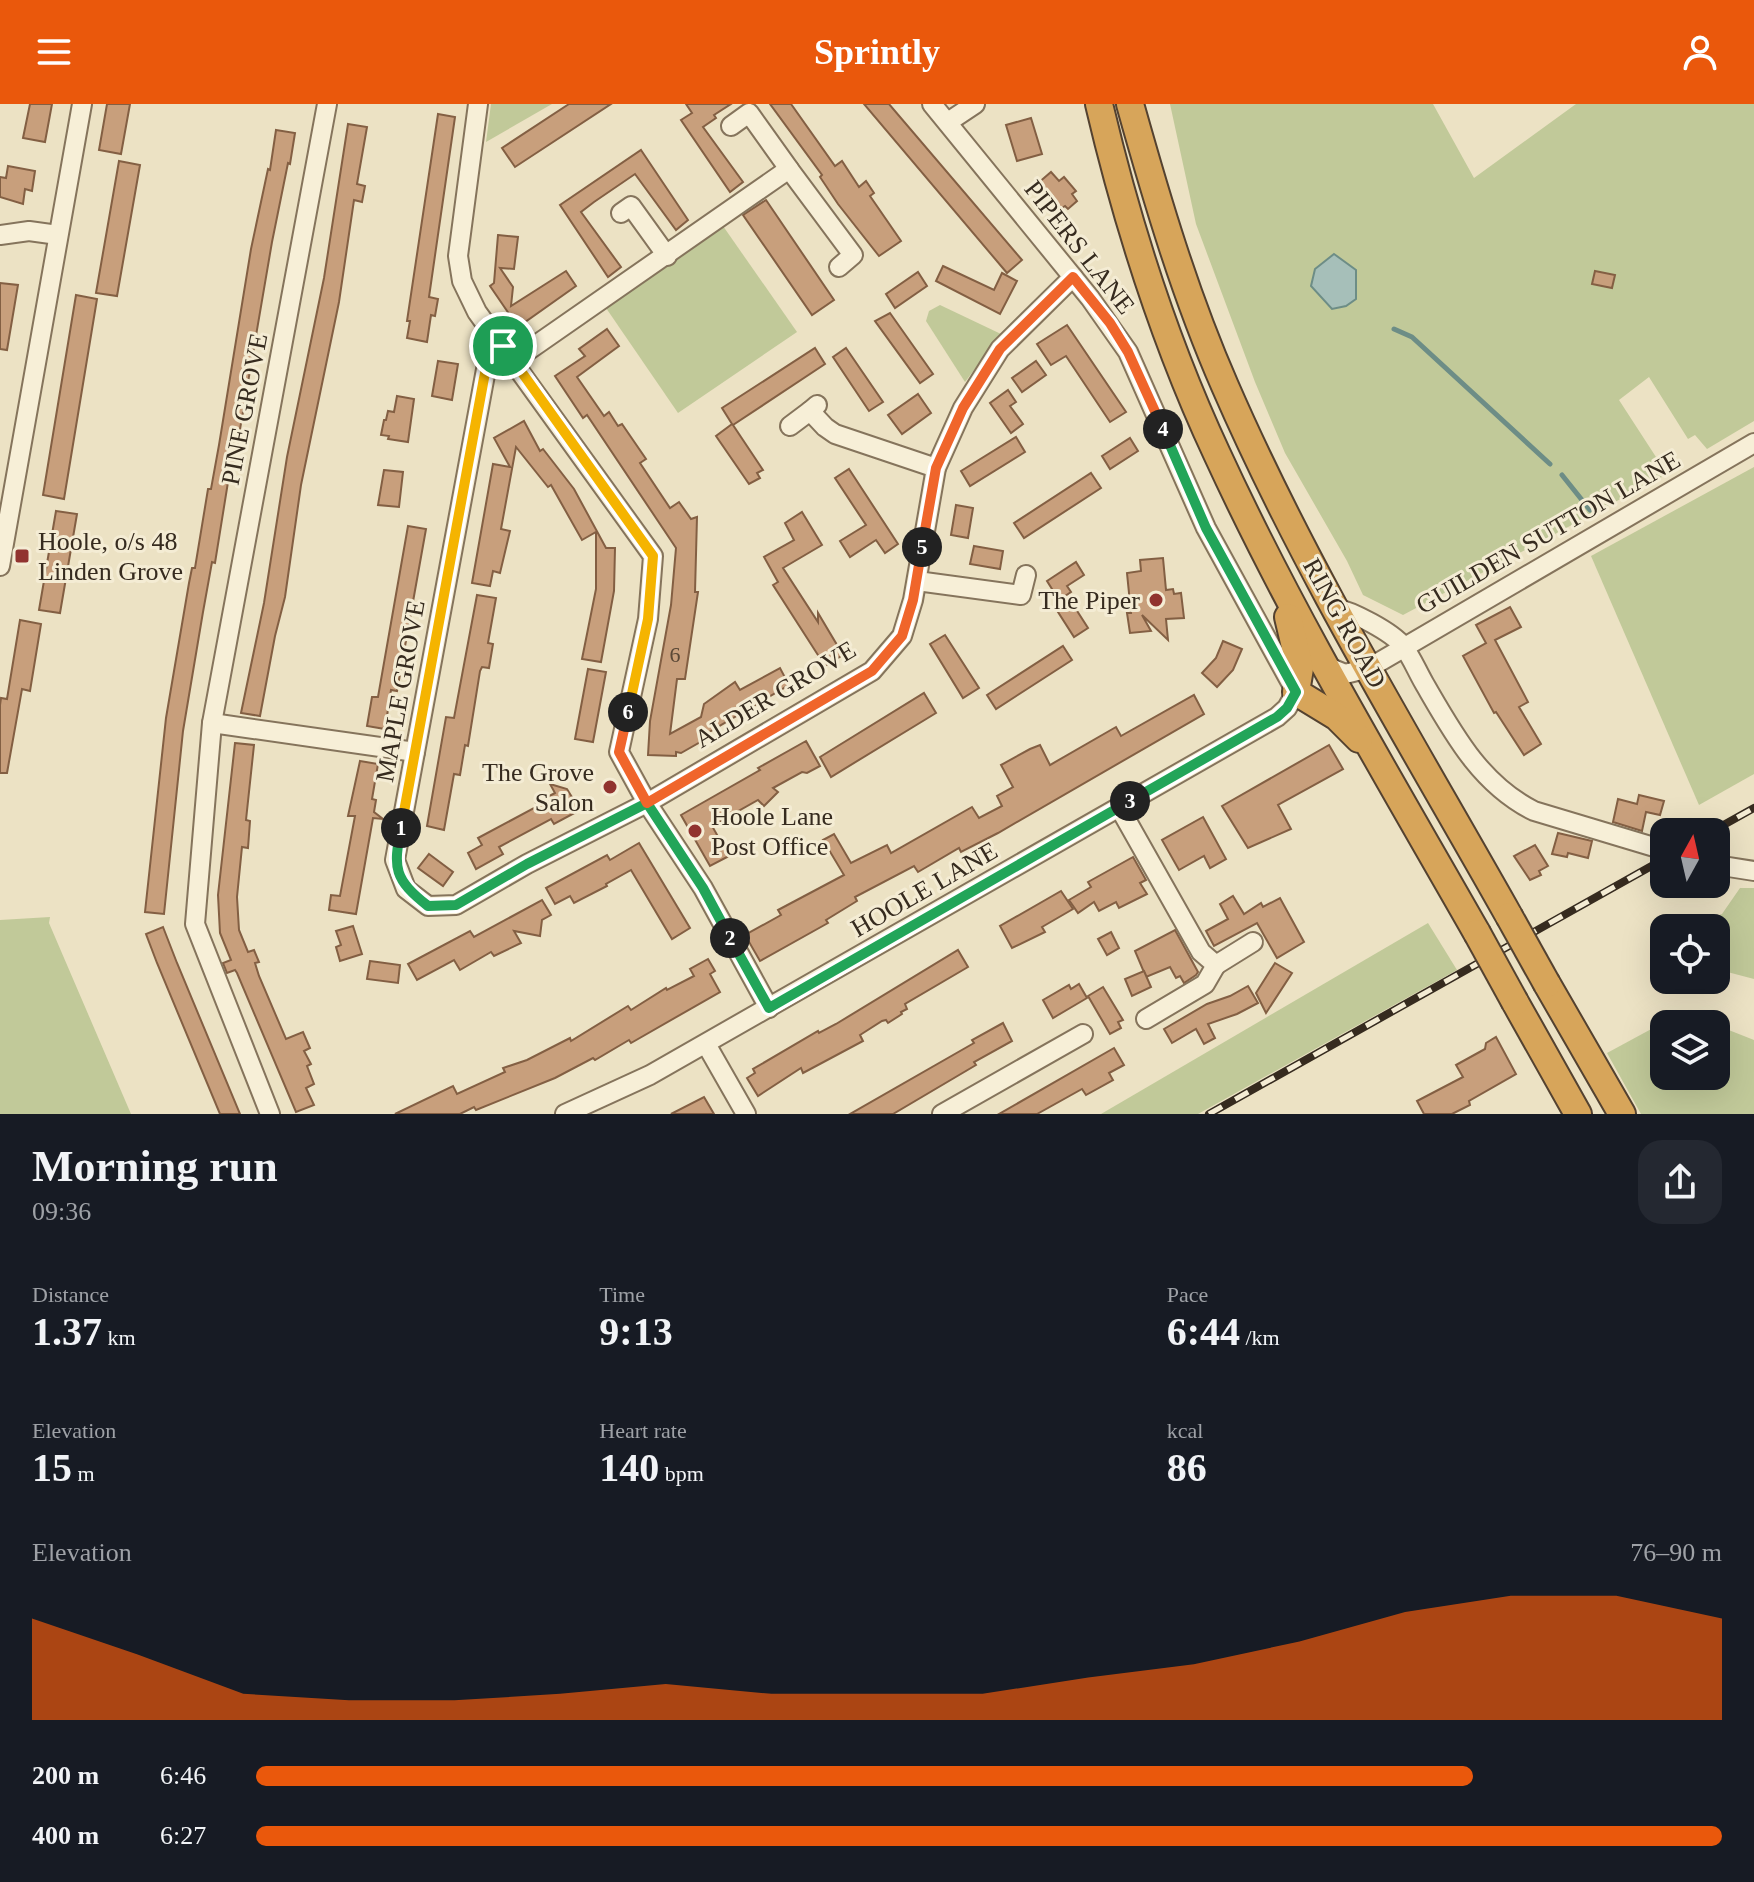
<!DOCTYPE html>
<html lang="en">
<head>
<meta charset="utf-8">
<style>
	body { margin:0; font-family:Georgia,serif; background:#242831; color:#f1f3f6; height:100vh; display:flex; flex-direction:column; font-size:30px; white-space:nowrap }
	* { box-sizing:border-box; margin:0 }
	p { font-size:26px; color:#9ea1a6 }
	.icon { flex:none; width:44px; height:44px; fill:none; stroke:currentColor; stroke-width:2; stroke-linecap:round; stroke-linejoin:round }
	.map { position:relative; height:1010px; overflow:hidden }
	.panel { display:flex; flex-direction:column; background:#171b24; flex:1 }
	.panel>* { flex:none }
	.needle { width:52px; rotate:8deg }
	.controls { position:absolute; left:1650px; top:714px; display:grid; gap:16px }
	.controls a { display:grid; place-items:center; width:80px; height:80px; border-radius:16px; background:#171b24; box-shadow:0 8px 32px #0002; font-size:40px }
	.pin { position:absolute; display:grid; place-items:center; width:68px; height:68px; color:#fff; margin:-34px; border:4px solid #fff; border-radius:50%; box-shadow:0 2px 8px #0007 }
	.km { position:absolute; width:40px; height:40px; margin:-20px; border-radius:50%; background:#222; color:#fff; font-size:22px; line-height:40px; text-align:center }
	.round { display:grid; place-items:center; flex:none; width:84px; height:84px; border-radius:24px; background:#242831 }
	.summary { display:flex; align-items:center; justify-content:space-between; height:136px; padding:0 32px }
	h1 { font-size:44px; font-weight:700; line-height:60px }
	.figures { display:grid; grid-template-columns:repeat(3,1fr); gap:12px; height:136px; padding:8px 32px }
	.figures div { display:grid; align-content:center }
	.figures b { font-size:40px; font-weight:700 }
	.figures small { font-size:22px; font-weight:400 }
	.figures p { font-size:22px }
	.chart { height:224px; padding:16px 32px }
	.chart p { display:flex; justify-content:space-between }
	.chart svg { width:100%; height:144px; margin-top:8px; fill:#ea580c; opacity:.7 }
	ul { padding:0 32px; list-style:none; font-size:26px }
	li { display:grid; grid-template-columns:128px 96px 1fr; align-items:center; height:60px }
	li i { height:20px; border-radius:10px; background:#ea580c }
	header { display:flex; justify-content:space-between; align-items:center; height:104px; padding:0 32px; background:#ea580c; color:#fff; font-size:36px; font-weight:700 }
	.map>svg:first-child { display:block }
	.green { fill:#c1c999 }
	.water { fill:#a6bfb9; stroke:#6d8d86; stroke-width:2 }
	.lines { fill:none; stroke-linecap:round; stroke-linejoin:round }
	.stream { stroke:#6d8d86; stroke-width:5 }
	.building { fill:#c89f7c; stroke:#835f43; stroke-width:2 }
	.minor-casing { stroke:#85745c; stroke-width:22 }
	.highway-casing { stroke:#544230; stroke-width:30 }
	.minor { stroke:#f7efd7; stroke-width:18 }
	.highway { stroke:#d7a55a; stroke-width:26 }
	.rail-casing { stroke:#362b1f; stroke-width:8 }
	.rail { stroke:#f4ecd4; stroke-width:5; stroke-dasharray:15; stroke-linecap:butt }
	.highway-bridge-casing { stroke:#544230; stroke-width:30; stroke-linecap:butt }
	.highway-bridge { stroke:#d7a55a; stroke-width:26 }
	.split-1-casing { stroke:#fff; stroke-width:16 }
	.split-2-casing { stroke:#fff; stroke-width:16 }
	.split-3-casing { stroke:#fff; stroke-width:16 }
	.split-4-casing { stroke:#fff; stroke-width:16 }
	.split-5-casing { stroke:#fff; stroke-width:16 }
	.split-6-casing { stroke:#fff; stroke-width:16 }
	.split-7-casing { stroke:#fff; stroke-width:16 }
	.split-1 { stroke:#f5b400; stroke-width:10 }
	.split-2 { stroke:#22a559; stroke-width:10 }
	.split-3 { stroke:#22a559; stroke-width:10 }
	.split-4 { stroke:#22a559; stroke-width:10 }
	.split-5 { stroke:#f0652b; stroke-width:10 }
	.split-6 { stroke:#f0652b; stroke-width:10 }
	.split-7 { stroke:#f5b400; stroke-width:10 }
	.poi-dot { fill:#91332f; stroke:#f4ecd4; stroke-width:3 }
	.labels { text-anchor:middle; stroke-width:6; stroke-linejoin:round; paint-order:stroke }
	.number-label { font-size:22px; fill:#5a4836 }
	.street-label { font-size:26px; fill:#362b1f; stroke:#f4ecd4 }
	.poi-label { font-size:26px; fill:#362b1f; stroke:#f4ecd4; text-anchor:start }
</style>
</head>
<body>
<header><svg class="icon" aria-label="menu" viewBox="0 0 24 24"><path d="M4 6h16M4 12h16M4 18h16"/></svg>Sprintly<svg class="icon" aria-label="person" viewBox="0 0 24 24"><circle cx="12" cy="8" r="4"/><path d="M4 21q1-7 8-7t8 7"/></svg></header>
<div class="map">
<svg width="1754" height="1010" viewBox="0 0 1754 1010">
	<rect width="100%" height="100%" fill="#ece2c4"/>
	<g class="green">
		<path d="M491,0H552L486,38Z"/>
		<path d="M1170,0H1433L1474,74L1576,0H1754V317L1707,345L1695,331L1688,335L1649,273L1619,296L1656,353L1663,350L1670,352L1675,366L1403,511L1363,491L1347,457L1285,349L1255,278L1196,120Z"/>
		<path d="M723,122L797,228L678,309L606,204Z"/>
		<path d="M940,201L1001,230L965,278L926,217L929,207Z"/>
		<path d="M1754,363V670L1699,701L1591,452Z"/>
		<path d="M1740,784H1754V875L1716,865V824H1692L1690,820L1722,810Z"/>
		<path d="M50,813L49,819L131,1010H0V816Z"/>
		<path d="M1428,819L1457,866L1198,1010H1101Z"/>
		<path d="M1668,916H1701L1712,920H1664V972H1716V921L1754,936V1010H1641L1607,949Z"/>
	</g>
	<path class="water" d="M1334,150L1356,166V195L1346,202L1332,205L1311,182L1315,165Z"/>
	<g class="lines">
		<g class="stream">
			<path d="M1394,225L1412,233L1550,360"/>
			<path d="M1562,371L1590,406"/>
		</g>
	</g>
	<g class="building">
		<path d="M30,0H52L45,38L23,34Z"/>
		<path d="M107,0H130L121,50L99,46Z"/>
		<path d="M569,0H611L515,63L502,44Z"/>
		<path d="M686,0H731L714,11L716,14L703,23L743,78L730,88L681,16L692,9Z"/>
		<path d="M770,0H791L835,62L842,57L859,83L866,77L874,89L870,92L901,137L879,152L838,100L820,73L822,71Z"/>
		<path d="M864,0H889L1022,156L1007,169Z"/>
		<path d="M438,10L455,13L429,193L438,195L435,212L431,211L427,238L407,234L410,217H407Z"/>
		<path d="M1031,14L1042,50L1017,57L1006,21Z"/>
		<path d="M348,20L367,23L357,80L365,82L362,98L354,96L339,198L301,381L285,493L275,532L260,612L241,609L264,499L287,353L324,174Z"/>
		<path d="M276,26L295,29L290,60L288,59L272,138L231,378H228L215,459L212,458L203,508L183,627L164,810L145,808L166,614L189,479L192,464H195L208,385H211L219,341L251,145L268,65L270,66Z"/>
		<path d="M641,46L688,116L676,126L635,70L594,98L581,108L621,163L608,173L560,101Z"/>
		<path d="M119,57L140,61L117,192L96,189Z"/>
		<path d="M8,62L35,67L32,87L25,85L23,100L0,93V73L6,74Z"/>
		<path d="M1051,68L1059,77L1064,73L1076,87L1072,90L1077,97L1068,105L1065,102L1059,106L1037,80Z"/>
		<path d="M766,96L834,196L812,211L743,111Z"/>
		<path d="M498,131L518,133L514,165L500,164L513,183L511,202L566,167L576,182L518,223L490,182L494,179Z"/>
		<path d="M943,162L994,186L1002,169L1017,177L1000,210L936,177Z"/>
		<path d="M1595,167L1615,171L1612,184L1592,180Z"/>
		<path d="M918,168L927,182L895,204L886,190Z"/>
		<path d="M0,179L18,181L7,246L0,245Z"/>
		<path d="M76,191L97,195L64,395L43,391Z"/>
		<path d="M890,209L933,270L920,279L875,217Z"/>
		<path d="M1067,221L1126,308L1110,318L1066,252L1051,261L1037,240Z"/>
		<path d="M607,225L619,242L577,273L604,312L609,308L618,322L622,320L646,355L640,359L670,404L679,398L691,415L697,413L695,488H698L685,575H677L670,630L701,613L704,600L735,578L740,586L780,564L789,581L706,630L709,633L681,649L676,648V652L648,651L650,617L671,501L676,444L587,311L583,314L555,272L585,252L579,245Z"/>
		<path d="M815,244L825,260L733,321L763,366L757,369L760,374L749,380L716,332L732,320L722,304Z"/>
		<path d="M846,244L883,298L869,307L833,253Z"/>
		<path d="M438,257L458,260L452,296L432,292Z"/>
		<path d="M1036,257L1046,271L1022,288L1012,274Z"/>
		<path d="M1008,286L1016,298L1010,302L1023,320L1011,329L990,299Z"/>
		<path d="M918,290L931,309L902,330L888,311Z"/>
		<path d="M397,292L414,295L408,338L388,335L389,332L381,331L384,316H386L388,307L394,308Z"/>
		<path d="M524,317L540,347L543,345L574,385L606,444H615L614,487L601,558L582,555L596,485V428L582,436L551,381L548,383L516,343L501,425L510,427L500,469L493,467L490,482L472,479L493,360L510,363L494,334Z"/>
		<path d="M1016,333L1025,348L970,382L961,367Z"/>
		<path d="M1130,334L1138,347L1110,365L1102,352Z"/>
		<path d="M849,365L898,440L885,449L876,436L850,453L840,437L866,421L835,374Z"/>
		<path d="M384,366L403,368L399,403L378,401Z"/>
		<path d="M1091,369L1101,384L1024,434L1014,419Z"/>
		<path d="M956,401L973,404L968,434L951,431Z"/>
		<path d="M56,407L77,410L60,509L39,506Z"/>
		<path d="M802,408L822,441L783,464L818,518V509L843,551L825,562L773,481L778,478L764,453L794,436L785,419Z"/>
		<path d="M408,422L426,425L397,587L391,586L385,625L367,622L372,593H378Z"/>
		<path d="M974,442L1003,447L1000,465L970,460Z"/>
		<path d="M1163,454L1166,486L1173,485L1174,490L1181,489L1184,514L1166,515L1168,536L1142,511L1151,527L1130,529L1127,509H1131L1127,469L1141,467L1140,456Z"/>
		<path d="M1076,458L1084,471L1067,482L1071,488L1059,496L1047,477Z"/>
		<path d="M477,491L496,494L488,539L493,540L489,564L482,563L480,567L468,642L465,641L460,671L454,670L444,726L427,722L446,613L454,614Z"/>
		<path d="M1072,499L1088,524L1074,533L1058,508Z"/>
		<path d="M1510,503L1521,523L1495,536L1528,598L1519,603L1541,640L1524,651L1496,608L1494,609L1463,552L1486,539L1476,521Z"/>
		<path d="M20,516L41,520L30,587L22,585L7,669H0V601L1,594L7,595Z"/>
		<path d="M945,531L979,584L963,594L930,540Z"/>
		<path d="M1223,537L1242,545L1233,566L1217,583L1202,569L1216,554Z"/>
		<path d="M1063,542L1072,556L996,605L987,591Z"/>
		<path d="M588,565L606,568L593,638L575,635Z"/>
		<path d="M924,589L936,609L831,673L820,653Z"/>
		<path d="M1194,591L1204,610L998,729L961,748L959,744L918,768L914,762L855,793L857,797L826,816L828,819L760,857L745,831L781,811L778,806L844,771L823,736L834,730L851,759L887,741L891,749L972,703L979,714L1002,702L997,692L1013,683L1001,661L1030,645L1040,641L1050,661L1116,623L1121,632Z"/>
		<path d="M806,637L820,662L807,669L802,668L773,684L778,688L764,702L758,696L712,722L729,752L710,762L681,711L760,666L758,664Z"/>
		<path d="M235,639L254,641L246,716L250,717L248,744L242,743L237,793L239,826L248,848L254,846L259,858L255,859L259,872L286,935L303,928L310,944L304,947L311,960L307,962L314,980L306,984L314,1001L296,1008L237,869L235,866L227,869L223,859L231,856L220,829L218,791Z"/>
		<path d="M1329,641L1343,665L1278,701L1291,725L1248,744L1222,702Z"/>
		<path d="M360,657L378,660L372,695L376,696L374,708L383,715L373,714L356,810L329,806L331,791L340,792L355,712H348Z"/>
		<path d="M550,680L567,685L580,706L554,720L551,715L499,743L503,750L476,765L468,749L482,741L478,734L538,702L536,699L555,689Z"/>
		<path d="M1639,691L1664,697L1660,711L1646,708L1642,727L1613,718L1618,695L1637,700Z"/>
		<path d="M1203,713L1226,755L1210,764L1204,752L1179,766L1162,736Z"/>
		<path d="M1558,729L1592,737L1588,754L1568,749L1567,753L1552,750Z"/>
		<path d="M639,739L690,824L672,835L631,766L606,780L607,782L574,799L570,792L555,800L546,784L607,751L610,756Z"/>
		<path d="M1535,741L1548,762L1539,767L1541,771L1530,776L1514,752Z"/>
		<path d="M429,750L453,768L443,782L418,764Z"/>
		<path d="M1133,753L1146,776L1140,779L1147,790L1119,804L1116,798L1099,807L1094,798L1078,809L1069,796L1091,783L1088,778Z"/>
		<path d="M1061,787L1073,805L1042,823L1045,828L1012,844L1000,822Z"/>
		<path d="M1233,792L1244,810L1261,799L1263,803L1280,794L1304,838L1277,854L1257,819L1214,842L1206,827L1228,815L1220,800Z"/>
		<path d="M542,796L551,811L542,816L540,832L514,827L521,839L494,852L491,848L460,866L454,856L417,876L408,860L470,827L474,833Z"/>
		<path d="M353,822L362,850L340,857L336,843L341,841L336,827Z"/>
		<path d="M163,823L177,859L240,1010H220L157,859L146,830Z"/>
		<path d="M1175,826L1198,868L1196,871L1184,879L1180,872L1176,874L1170,863L1146,873L1135,847Z"/>
		<path d="M1111,828L1119,844L1107,851L1098,835Z"/>
		<path d="M958,846L968,863L905,900L907,905L901,908L902,910L888,919L886,916L882,917L860,931L863,937L803,969L801,964L758,992L747,974L755,969L753,965L818,927L819,929L836,920Z"/>
		<path d="M708,855L715,867L710,870L720,888L631,939L629,936L595,956L593,954L555,974L476,1006L474,1003L460,1010H395L453,982L457,990L505,968L503,964L527,956L570,934L571,937L628,902L631,906L666,884L667,886L694,872L690,865Z"/>
		<path d="M370,857L400,861L398,879L367,875Z"/>
		<path d="M1275,859L1292,869L1266,909L1256,889Z"/>
		<path d="M1144,867L1151,883L1132,892L1125,875Z"/>
		<path d="M1079,880L1087,894L1053,914L1043,896L1069,881L1071,885Z"/>
		<path d="M1248,882L1258,899L1237,910L1208,920L1215,934L1204,940L1196,925L1172,939L1164,925L1207,900L1230,892Z"/>
		<path d="M1103,883L1123,916L1118,918L1121,924L1110,930L1088,892Z"/>
		<path d="M1003,919L1012,937L974,958L976,961L893,1010H850L974,939L972,936Z"/>
		<path d="M1496,933L1516,970L1469,997L1470,1001L1452,1010H1424L1417,997L1463,973L1456,961L1485,945L1486,939Z"/>
		<path d="M1114,944L1124,961L1109,969L1113,976L1086,991L1082,985L1037,1010H999Z"/>
		<path d="M704,993L714,1010H671Z"/>
	</g>
	<g class="lines">
		<g class="minor-casing">
			<g id="minor">
				<path d="M478,0L458,152L462,177L477,208L653,452L648,515L619,648L647,699L703,784L769,904"/>
				<path d="M948,18L975,0"/>
				<path d="M731,22L749,9L789,65"/>
				<path d="M621,109L631,102L667,152"/>
				<path d="M0,131L29,127L58,131"/>
				<path d="M839,163L853,151L789,65L526,248L503,242L487,260L395,756L406,785L428,802L456,801L527,760L647,699L872,567L902,532L913,496L936,364L963,304L1000,245L1073,173"/>
				<path d="M817,301L810,307L825,323L835,330L936,364"/>
				<path d="M790,322L810,307"/>
				<path d="M0,462L82,0"/>
				<path d="M917,477L1021,491L1026,471"/>
				<path d="M1335,504C1352,507 1392,528 1403,542C1411,552 1417,567 1424,579C1453,629 1480,680 1534,707L1664,746"/>
				<path d="M1326,562L1345,570L1369,564L1754,339"/>
				<path d="M212,619L415,648"/>
				<path d="M1119,703L1201,848L1216,861L1205,880L1146,915"/>
				<path d="M1716,761L1754,767"/>
				<path d="M1216,861L1253,838"/>
				<path d="M706,940L746,1010"/>
				<path d="M270,1010L195,820L212,619L327,0"/>
				<path d="M565,1010L650,971L1277,613L1287,604L1296,588L1206,424L1128,248L1090,194L932,0"/>
				<path d="M942,1010L1083,930"/>
			</g>
		</g>
		<g class="highway-casing">
			<g id="highway">
				<path d="M1099,0C1127,119 1165,239 1217,350C1293,515 1387,671 1477,829"/>
				<path d="M1130,0C1157,96 1185,191 1225,282C1305,466 1411,638 1509,812"/>
				<path d="M1288,513L1300,564L1296,588L1337,613L1359,635"/>
				<path d="M1547,880L1622,1010"/>
				<path d="M1515,898L1578,1010"/>
			</g>
		</g>
		<use href="#minor" class="minor"/>
		<use href="#highway" class="highway"/>
		<g class="rail-casing">
			<g id="rail">
				<path d="M1711,728L1754,704"/>
				<path d="M1209,1010L1664,755"/>
			</g>
		</g>
		<use href="#rail" class="rail"/>
		<g class="highway-bridge-casing">
			<g id="highway-bridge">
				<path d="M1509,812L1547,880"/>
				<path d="M1477,829L1515,898"/>
			</g>
		</g>
		<use href="#highway-bridge" class="highway-bridge"/>
	</g>
	<g class="lines">
		<g class="split-1-casing">
			<path id="split-1" d="M401,724L484,274L487,260L503,242"/>
		</g>
		<g class="split-2-casing">
			<path id="split-2" d="M401,724C393,765 394,775 428,802L456,801L527,760L647,699L703,784L730,834"/>
		</g>
		<g class="split-3-casing">
			<path id="split-3" d="M730,834L769,904L1130,697"/>
		</g>
		<g class="split-4-casing">
			<path id="split-4" d="M1130,697L1277,613L1287,604L1296,588L1206,424L1163,325"/>
		</g>
		<g class="split-5-casing">
			<path id="split-5" d="M922,443L936,364L963,304L1000,245L1073,173L1110,219L1128,248L1163,325"/>
		</g>
		<g class="split-6-casing">
			<path id="split-6" d="M628,608L619,648L647,699L872,567L902,532L913,496L922,443"/>
		</g>
		<g class="split-7-casing">
			<path id="split-7" d="M503,242L653,452L648,515L628,608"/>
		</g>
		<use href="#split-1" class="split-1"/>
		<use href="#split-2" class="split-2"/>
		<use href="#split-3" class="split-3"/>
		<use href="#split-4" class="split-4"/>
		<use href="#split-5" class="split-5"/>
		<use href="#split-6" class="split-6"/>
		<use href="#split-7" class="split-7"/>
	</g>
	<g class="poi-dot">
		<rect x="14" y="444" width="16" height="16" rx="4"/>
		<circle cx="1156" cy="496" r="8"/>
		<circle cx="610" cy="683" r="8"/>
		<circle cx="695" cy="727" r="8"/>
	</g>
	<g class="labels">
		<g class="number-label">
			<text x="675" y="558">6</text>
		</g>
		<g class="street-label">
			<text transform="translate(1080 143) rotate(52)" y="9">PIPERS LANE</text>
			<text transform="translate(244 305) rotate(-79)" y="9">PINE GROVE</text>
			<text transform="translate(1548 428) rotate(-30)" y="9">GUILDEN SUTTON LANE</text>
			<text transform="translate(1345 519) rotate(61)" y="9">RING ROAD</text>
			<text transform="translate(400 587) rotate(-80)" y="9">MAPLE GROVE</text>
			<text transform="translate(775 590) rotate(-31)" y="9">ALDER GROVE</text>
			<text transform="translate(924 785) rotate(-30)" y="9">HOOLE LANE</text>
		</g>
		<g class="poi-label">
			<text x="38" y="446">Hoole, o/s 48<tspan x="38" dy="30">Linden Grove</tspan></text>
			<text x="1140" y="505" text-anchor="end">The Piper</text>
			<text x="594" y="677" text-anchor="end">The Grove<tspan x="594" dy="30">Salon</tspan></text>
			<text x="711" y="721">Hoole Lane<tspan x="711" dy="30">Post Office</tspan></text>
		</g>
	</g>
</svg>
<div class="controls">
<a><svg class="needle" viewBox="-14 -14 28 28"><path d="M0-13l5 13h-10z" fill="#e53935"/><path d="M0 13l5-13h-10z" fill="#9ea1a6"/></svg></a>
<a><svg class="icon" aria-label="locate" viewBox="0 0 24 24"><circle cx="12" cy="12" r="6"/><path d="M12 2v4M12 18v4M2 12h4M18 12h4"/></svg></a>
<a><svg class="icon" aria-label="layers" viewBox="0 0 24 24"><path d="M12 4l9 5-9 5-9-5zM3 14l9 5 9-5"/></svg></a>
</div>
<div class="pin" style="left:503px;top:242px;background:#1e9e55"><svg class="icon" aria-label="arrive" viewBox="0 0 24 24"><path d="M6 21V4h12l-3 4 3 4H6"/></svg></div>
<b class="km" style="left:401px;top:724px">1</b>
<b class="km" style="left:730px;top:834px">2</b>
<b class="km" style="left:1130px;top:697px">3</b>
<b class="km" style="left:1163px;top:325px">4</b>
<b class="km" style="left:922px;top:443px">5</b>
<b class="km" style="left:628px;top:608px">6</b>
</div>
<section class="panel">
<div class="summary"><div><h1>Morning run</h1><p>09:36</p></div><a class="round"><svg class="icon" aria-label="share" viewBox="0 0 24 24"><path d="M12 15V3M7 8l5-5 5 5M5 13v7h14v-7"/></svg></a></div>
<div class="figures">
<div><p>Distance</p><b>1.37<small> km</small></b></div>
<div><p>Time</p><b>9:13</b></div>
<div><p>Pace</p><b>6:44<small> /km</small></b></div>
</div>
<div class="figures">
<div><p>Elevation</p><b>15<small> m</small></b></div>
<div><p>Heart rate</p><b>140<small> bpm</small></b></div>
<div><p>kcal</p><b>86</b></div>
</div>
<div class="chart"><p><span>Elevation</span>76–90 m</p>
<svg viewBox="0 0 160 44" preserveAspectRatio="none"><path d="M0 44V13L10 24L20 36L30 38L40 38L50 36L60 33L70 36L80 36L90 36L100 31L110 27L120 20L130 11L140 6L150 6L160 13V44z"/></svg>
</div>
<ul>
<li><b>200 m</b>6:46<i style="width:83%"></i></li>
<li><b>400 m</b>6:27<i style="width:100%"></i></li>
</ul>
</section>
</body>
</html>
